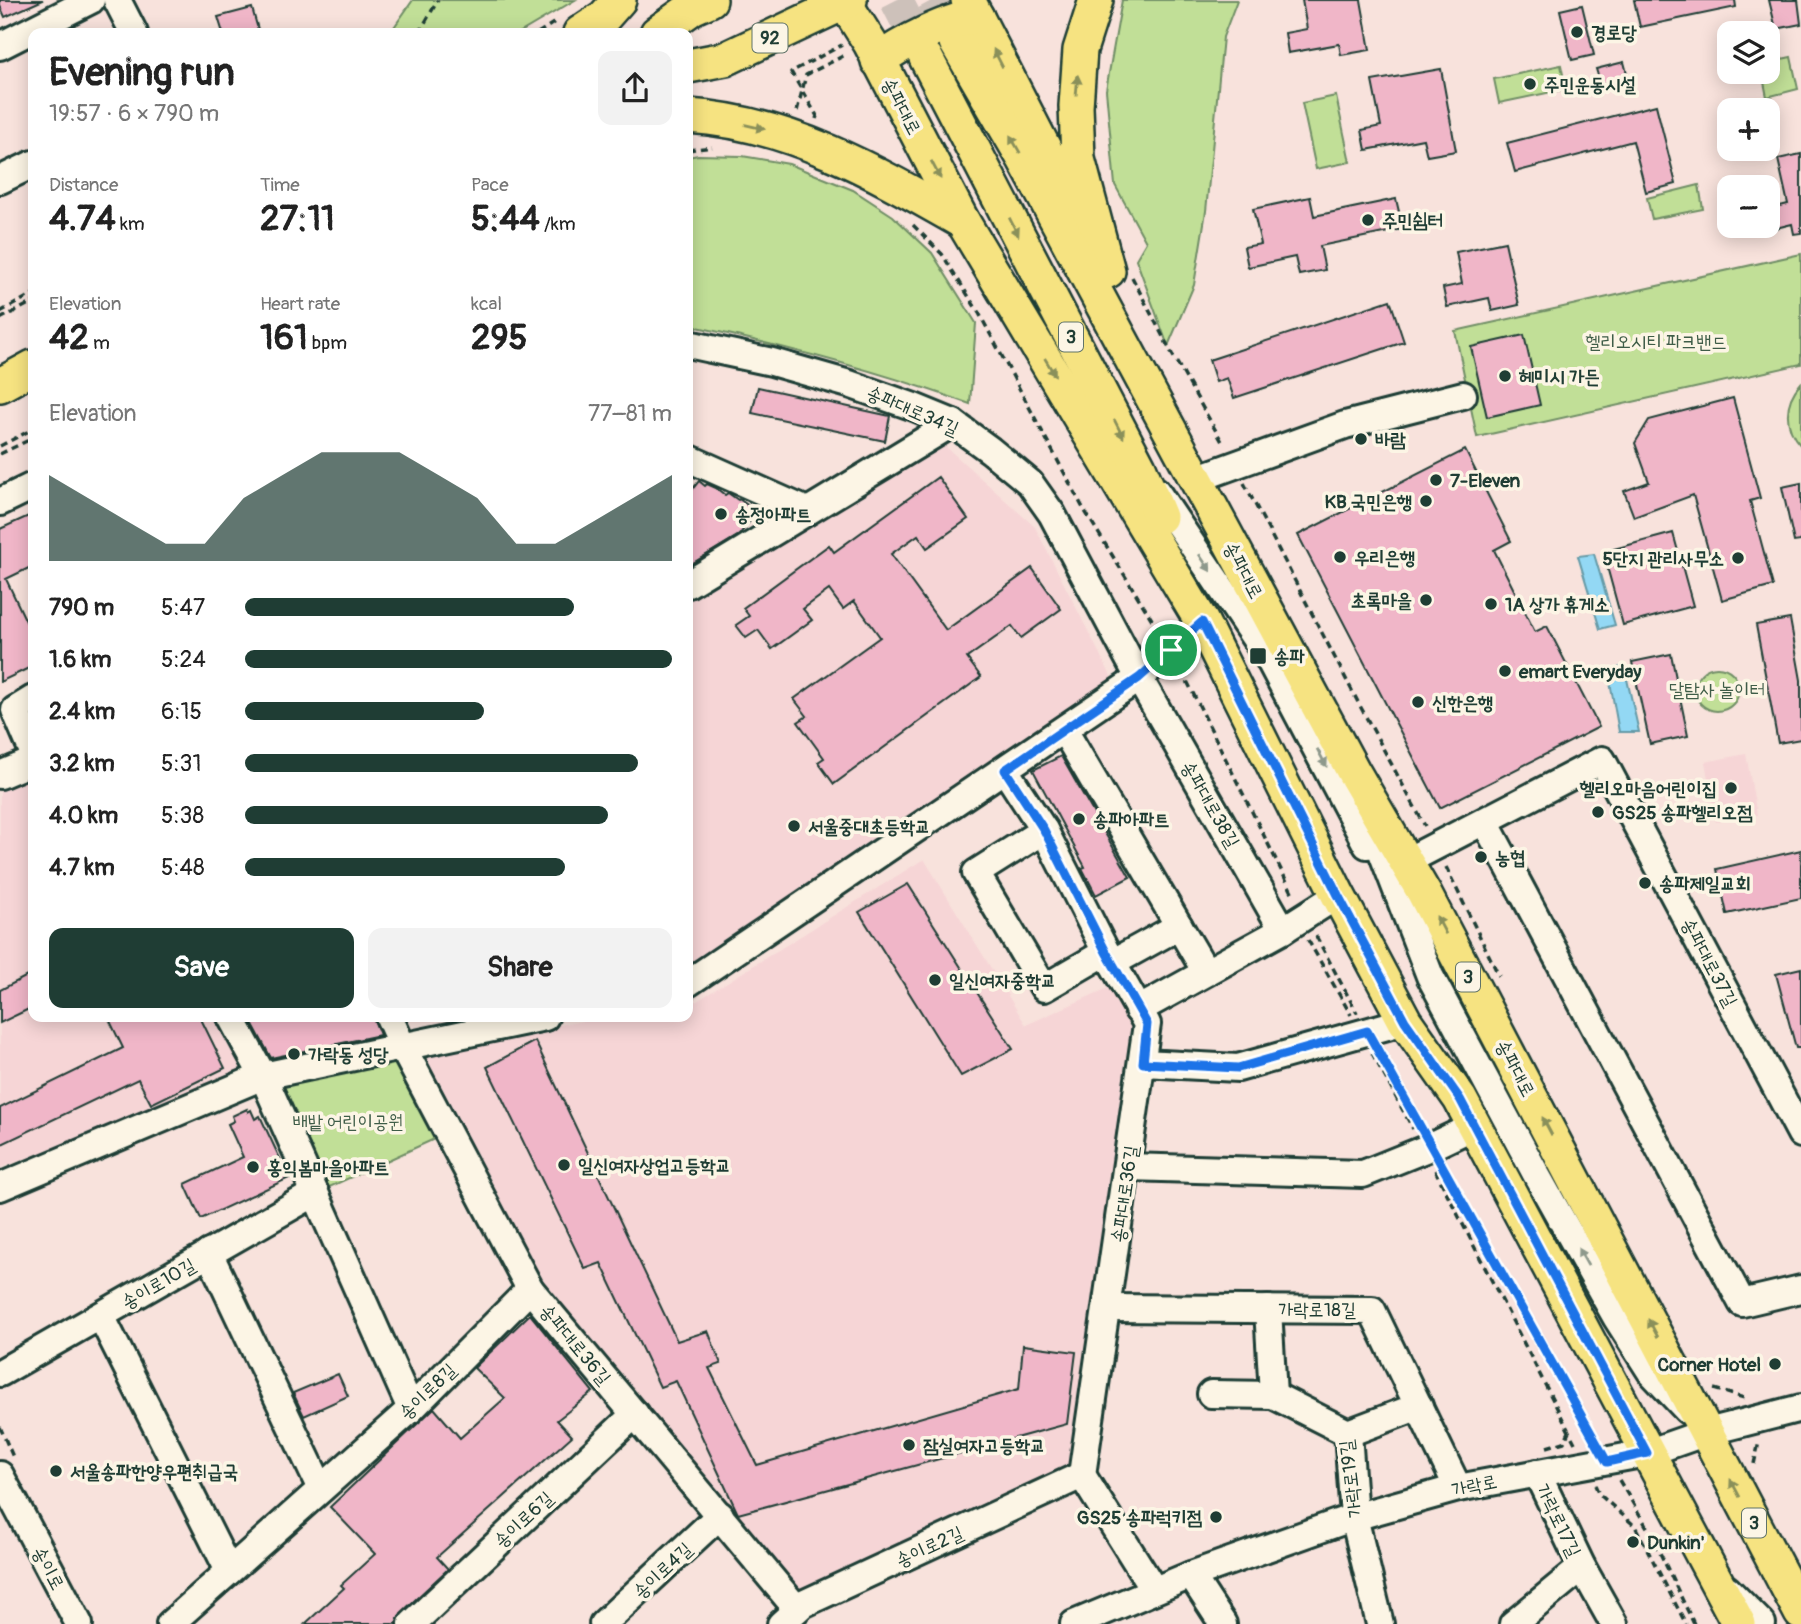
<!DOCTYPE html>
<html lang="en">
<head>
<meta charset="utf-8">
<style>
	body { margin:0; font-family:Pangolin,"Poor Story",sans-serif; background:#f2f2f2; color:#222; height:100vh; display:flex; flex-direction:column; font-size:26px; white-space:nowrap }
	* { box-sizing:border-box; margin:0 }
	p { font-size:23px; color:#767676 }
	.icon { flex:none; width:38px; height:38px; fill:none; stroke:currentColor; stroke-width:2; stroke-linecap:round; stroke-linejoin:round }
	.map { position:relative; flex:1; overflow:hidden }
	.side { position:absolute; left:28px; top:28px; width:665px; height:994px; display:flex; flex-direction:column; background:#fff; border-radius:14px; box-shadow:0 4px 18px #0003 }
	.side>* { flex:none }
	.buttons { position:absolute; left:1717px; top:21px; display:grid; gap:14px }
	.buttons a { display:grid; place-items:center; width:63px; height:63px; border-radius:14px; background:#fff; box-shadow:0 4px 18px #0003; font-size:35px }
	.pin { position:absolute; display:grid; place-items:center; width:60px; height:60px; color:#fff; margin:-30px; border:4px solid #fff; border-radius:50%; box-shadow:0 2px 7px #0007 }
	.round { display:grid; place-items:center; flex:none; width:74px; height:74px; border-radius:14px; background:#f2f2f2 }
	.headline { display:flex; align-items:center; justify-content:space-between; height:119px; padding:0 21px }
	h1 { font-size:38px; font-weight:800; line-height:52px }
	.stats { display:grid; grid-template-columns:repeat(3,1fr); gap:10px; height:119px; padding:7px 21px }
	.stats div { display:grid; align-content:center }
	.stats b { font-size:35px; font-weight:800 }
	.stats small { font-size:19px; font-weight:400 }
	.stats p { font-size:19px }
	.chart { height:196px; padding:14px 21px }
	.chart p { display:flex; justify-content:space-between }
	.chart svg { width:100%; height:126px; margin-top:7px; fill:#1f3d34; opacity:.7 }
	.button { display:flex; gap:14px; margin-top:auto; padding:14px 21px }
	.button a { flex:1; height:80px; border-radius:14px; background:#1f3d34; color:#fff; font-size:28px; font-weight:800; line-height:80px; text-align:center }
	.button a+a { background:#f2f2f2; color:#222 }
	ul { padding:0 21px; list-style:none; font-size:23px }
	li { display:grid; grid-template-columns:112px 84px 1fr; align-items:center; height:52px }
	li i { height:18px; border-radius:9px; background:#1f3d34 }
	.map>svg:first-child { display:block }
	.built { fill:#f6d5d6 }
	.green { fill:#c1df97; stroke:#708e66; stroke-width:2 }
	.water { fill:#93d8f4; stroke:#659aa7; stroke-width:2 }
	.building { fill:#f0b6c8; stroke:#1f3d34; stroke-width:2 }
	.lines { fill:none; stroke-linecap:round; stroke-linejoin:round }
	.major-tunnel { stroke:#cdc1ba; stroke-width:33; stroke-dasharray:33 17; stroke-linecap:butt }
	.minor-casing { stroke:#1f3d34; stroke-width:32 }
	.major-casing { stroke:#1f3d34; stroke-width:38 }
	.path { stroke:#1f3d34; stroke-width:3.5; stroke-dasharray:7 5; stroke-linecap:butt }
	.minor { stroke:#fcf5e5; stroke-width:26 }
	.major { stroke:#f6e381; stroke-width:33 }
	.oneway { fill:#8a905a }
	.oneway2 { fill:#8e998c }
	.route-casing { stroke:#fff; stroke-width:14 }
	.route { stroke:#1a73e8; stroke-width:9 }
	.poi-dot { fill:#1f3d34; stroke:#fcf5e5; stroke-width:2.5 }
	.labels { text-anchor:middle; stroke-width:7; stroke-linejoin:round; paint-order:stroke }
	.shield { fill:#fcf5e5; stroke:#617469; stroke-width:2 }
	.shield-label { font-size:18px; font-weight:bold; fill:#1f3d34 }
	.poi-label { font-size:19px; font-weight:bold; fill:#1f3d34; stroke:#fcf5e5; text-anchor:start }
	.street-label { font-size:19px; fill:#1f3d34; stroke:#fcf5e5 }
	.park-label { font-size:19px; fill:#3f5d48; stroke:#fcf5e5 }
</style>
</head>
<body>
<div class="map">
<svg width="1801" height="1624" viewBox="0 0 1801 1624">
	<rect width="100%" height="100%" fill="#f8e2dc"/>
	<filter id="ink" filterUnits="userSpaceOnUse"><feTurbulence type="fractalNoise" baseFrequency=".0143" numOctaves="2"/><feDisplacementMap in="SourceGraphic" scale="14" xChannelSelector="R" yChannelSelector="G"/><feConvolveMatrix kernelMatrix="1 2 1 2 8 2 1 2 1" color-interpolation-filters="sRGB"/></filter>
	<g filter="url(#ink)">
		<g class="built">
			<path d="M945,446L1035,527L1114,682L688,971V596Z"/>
			<path d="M1746,754L1757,815L1716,822L1705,762Z"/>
			<path d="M33,775V1017H224L255,1075L0,1168V789Z"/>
			<path d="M924,859L1026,1025L1119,983L1141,1019L1076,1471L799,1599L535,1286L413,1050L607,1017H688V1003L697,1001Z"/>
		</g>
		<g class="green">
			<path d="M413,0H575L519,33H390Z"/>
			<path d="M1122,0H1237L1223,37L1206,211L1194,285L1168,346L1136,259L1146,242L1115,185L1106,90Z"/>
			<path d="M1791,57L1798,89L1767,97L1762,72H1768V62Z"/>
			<path d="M1561,65L1566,89L1499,103L1494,79Z"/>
			<path d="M1336,96L1350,162L1316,169L1302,103Z"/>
			<path d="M698,155L742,156L789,164L853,190L893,216L932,253L976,323L970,404C878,370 784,346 688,325V157Z"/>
			<path d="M1699,185L1703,209L1652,219L1647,198Z"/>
			<path d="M1801,254V364L1477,437L1455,331Z"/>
			<path d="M1801,383V446C1783,427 1784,402 1801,383Z"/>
			<circle cx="1717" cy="689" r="22"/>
			<path d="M401,1058L441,1136L323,1190L270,1080Z"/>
		</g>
		<g class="water">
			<path d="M1594,554L1615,625L1600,629L1578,556Z"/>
			<path d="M1624,666L1639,732H1619L1608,671Z"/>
		</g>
		<g class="building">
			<path d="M0,0H43L5,17L0,6Z"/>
			<path d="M1302,0H1361L1370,50L1341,55L1339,44L1288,53L1285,33L1307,29Z"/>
			<path d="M1634,0H1735L1736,7L1640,27Z"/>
			<path d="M1769,0H1798L1801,24L1776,29Z"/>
			<path d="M1582,5L1594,55L1572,60L1560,10Z"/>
			<path d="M252,8L259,33H223L218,17Z"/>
			<path d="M1624,62L1628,77L1601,85L1596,69Z"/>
			<path d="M1441,69L1456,151L1427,156L1423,139L1366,150L1362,130L1381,126L1372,81Z"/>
			<path d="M1656,105L1676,184L1646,192L1633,141L1515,172L1507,143Z"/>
			<path d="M1801,154V233L1794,234L1792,224L1772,229L1768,209L1788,204L1778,159Z"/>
			<path d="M1310,197L1314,216L1396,199L1403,229L1320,246L1325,270L1299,275L1295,257L1248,267L1244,247L1261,244L1253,209Z"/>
			<path d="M1505,242L1519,305L1492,311L1489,298L1447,307L1443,288L1462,284L1456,252Z"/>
			<path d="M1390,300L1404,342L1234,398L1227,378L1216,382L1209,360Z"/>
			<path d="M1524,335L1540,405L1487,417L1471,347Z"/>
			<path d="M758,387L890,416L885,441L752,413Z"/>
			<path d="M1733,398L1760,498L1750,501L1773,586L1722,600L1693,495L1634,517L1624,491L1649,482L1635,443L1649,420Z"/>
			<path d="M1465,450L1511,541L1494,550L1535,632L1547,626L1599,727L1440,808L1298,535Z"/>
			<path d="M938,477L968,519L927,548L918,535L891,554L946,630L1032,568L1061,609L1021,638L1012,626L967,658L981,677L834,784L818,762L824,758L798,722L807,716L794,699L880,637L854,601L843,609L829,590L803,609L812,620L772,649L758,630L746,638L736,625L749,616L743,608L829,545L834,552Z"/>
			<path d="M699,481L705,486L707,484L716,488L725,495L728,493L738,500L739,499L757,512L739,535L688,566V495Z"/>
			<path d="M1801,483V541L1794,542L1782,487Z"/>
			<path d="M33,514V566L6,579L33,636V666L0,682V529Z"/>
			<path d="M1673,533L1693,606L1623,625L1603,552Z"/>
			<path d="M1790,619L1801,680V739L1778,743L1756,625Z"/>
			<path d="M1671,654L1688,736L1650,744L1632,662Z"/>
			<path d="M1061,756L1130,877L1096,895L1082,868L1085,867L1033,770Z"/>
			<path d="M1801,850V898L1727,914L1717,869Z"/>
			<path d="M908,884L1013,1049L961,1076L859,912Z"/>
			<path d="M1801,968V1048H1796L1776,974Z"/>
			<path d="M33,973V1007L0,1023V990Z"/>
			<path d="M108,1017H200L225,1068L151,1104L138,1079L0,1145V1108L123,1048Z"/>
			<path d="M249,1017H373L380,1035L271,1058Z"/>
			<path d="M535,1041L677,1341L708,1331L721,1364L709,1368L757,1465L1019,1389L1023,1345L1076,1352L1067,1424L738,1514L676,1381L660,1387L601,1263L585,1269L487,1067Z"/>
			<path d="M247,1109L248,1112L251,1110L255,1119L260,1116L289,1178L201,1219L185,1184L243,1157L228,1124L234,1121L232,1116Z"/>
			<path d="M530,1314L593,1392L557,1420L572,1436L437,1557L448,1569L401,1613L397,1624H305L344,1588L341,1585L375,1554L330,1507L434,1408L460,1438L505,1398L474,1368Z"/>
			<path d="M338,1374L348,1396L304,1416L293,1393Z"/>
		</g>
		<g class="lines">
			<g class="major-tunnel">
				<path d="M896,0L926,58"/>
				<path d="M933,0L956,42"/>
			</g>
			<g class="minor-casing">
				<g id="minor">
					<path d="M117,0L134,33"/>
					<path d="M0,46L91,0"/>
					<path d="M0,180L33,164"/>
					<path d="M688,344L772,362L849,384L914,407L953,423L990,450L1030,483L1052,514L1139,678L1283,930"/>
					<path d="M688,458L807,511"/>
					<path d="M1210,474L1345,425L1463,395"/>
					<path d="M1156,491L1269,659L1367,845"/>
					<path d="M0,502L33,486"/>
					<path d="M688,584L953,423"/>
					<path d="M33,699L15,710L33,752"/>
					<path d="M1064,730L1206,972"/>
					<path d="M1005,770L1044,830L1106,952L1147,1024L1082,1475"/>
					<path d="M0,775L33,761"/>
					<path d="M1370,821L1430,976L1536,1174L1616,1317L1651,1372L1687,1410"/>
					<path d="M1485,822L1742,1303L1801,1289"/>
					<path d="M1044,830L976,873L1044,988L1106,952"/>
					<path d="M1405,862L1602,760L1801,1134"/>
					<path d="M1112,963L1179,926"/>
					<path d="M688,983L1139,678L1202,622"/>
					<path d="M1138,1010L1283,930L1338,895"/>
					<path d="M231,1017L263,1076L411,1409"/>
					<path d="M389,1017L402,1046L530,1289L797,1609"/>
					<path d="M1143,1063L1238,1068L1405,1021"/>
					<path d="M1128,1167L1363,1174L1430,1147L1474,1126"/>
					<path d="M0,1187L263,1076L545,1017"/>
					<path d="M209,1253L321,1489"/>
					<path d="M1107,1308L1372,1310L1458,1488"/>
					<path d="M1268,1309L1273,1395"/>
					<path d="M101,1316L229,1571"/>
					<path d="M0,1373L315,1193"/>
					<path d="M1211,1394L1273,1395L1348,1433L1354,1517L1380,1624"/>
					<path d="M1348,1433L1419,1406"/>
					<path d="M1537,1473L1582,1567L1614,1624"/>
					<path d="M0,1475L79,1624"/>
					<path d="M1082,1475L1154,1590"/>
					<path d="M1191,1575L1223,1624"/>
					<path d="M1727,1589L1762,1624"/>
					<path d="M170,1624L411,1409L530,1289"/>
					<path d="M412,1624L635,1414"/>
					<path d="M603,1624L720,1515"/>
					<path d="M781,1624L803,1604L1082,1475"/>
					<path d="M1074,1624L1191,1575L1354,1517L1458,1488L1647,1453L1707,1432L1801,1408"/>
					<path d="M1513,1624L1582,1567"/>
				</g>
			</g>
			<g class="major-casing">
				<g id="major">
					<path d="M843,0L870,43L963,222L1202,622L1338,895L1405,1021L1460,1099L1739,1624"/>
					<path d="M968,0L1080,218"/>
					<path d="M1096,0L1080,50L1076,106L1078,159L1108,271"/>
					<path d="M580,33L604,17L619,0"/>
					<path d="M657,33L692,8L710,0"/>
					<path d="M956,42L1024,159L1353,771L1424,893L1801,1613"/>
					<path d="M926,58L1139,467L1160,517"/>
					<path d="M878,61C900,44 950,18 977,17"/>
					<path d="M688,66L725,59L850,0"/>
					<path d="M688,116C789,122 877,173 963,222"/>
					<path d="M0,385L33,367"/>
				</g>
			</g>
			<g class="path">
				<path d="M419,33L438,0"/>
				<path d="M538,33L558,20"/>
				<path d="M797,111L806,75L845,55"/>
				<path d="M816,119L817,116L791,72L842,45"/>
				<path d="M688,150L712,147"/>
				<path d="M913,225L942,254L979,313L1083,508L1159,631"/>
				<path d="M1132,277L1172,354L1224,445"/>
				<path d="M0,312L33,294"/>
				<path d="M0,319L33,302"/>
				<path d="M0,446L33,429"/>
				<path d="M0,454L33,438"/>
				<path d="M1244,483L1359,704L1425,826"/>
				<path d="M1182,671L1294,896"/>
				<path d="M1446,867L1499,976"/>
				<path d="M1316,936L1357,1013"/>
				<path d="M1308,940L1351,1015"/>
				<path d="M1377,1050L1419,1127"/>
				<path d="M1372,1053L1413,1129"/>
				<path d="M1441,1167L1595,1441"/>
				<path d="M1435,1170L1575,1443"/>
				<path d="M1714,1389L1744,1398"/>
				<path d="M0,1427L13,1457"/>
				<path d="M1547,1447L1564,1442L1569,1432"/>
				<path d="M1754,1464L1759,1442"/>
				<path d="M1619,1480L1650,1532L1694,1624"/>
				<path d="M1595,1485L1599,1494L1635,1526L1686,1624"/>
			</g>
			<use href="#minor" class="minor"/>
			<use href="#major" class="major"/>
		</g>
		<defs><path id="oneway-solid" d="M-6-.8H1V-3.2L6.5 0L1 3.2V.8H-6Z" transform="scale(1.75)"/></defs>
		<g class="oneway">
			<use href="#oneway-solid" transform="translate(998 58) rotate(-117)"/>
			<use href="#oneway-solid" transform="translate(1077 85) rotate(-85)"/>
			<use href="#oneway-solid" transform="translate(755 127) rotate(13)"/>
			<use href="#oneway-solid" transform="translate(1015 144) rotate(-120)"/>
			<use href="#oneway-solid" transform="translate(936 170) rotate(62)"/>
			<use href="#oneway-solid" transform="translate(1014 227) rotate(63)"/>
			<use href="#oneway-solid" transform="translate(1050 367) rotate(59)"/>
			<use href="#oneway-solid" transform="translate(1119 429) rotate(63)"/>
			<use href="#oneway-solid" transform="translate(1441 925) rotate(-118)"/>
			<use href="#oneway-solid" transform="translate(1547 1126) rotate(-118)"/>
			<use href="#oneway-solid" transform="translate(1653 1328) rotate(-118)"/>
			<use href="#oneway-solid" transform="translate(1735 1488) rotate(-118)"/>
		</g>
		<g class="oneway2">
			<use href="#oneway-solid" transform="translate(1205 563) rotate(56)"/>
			<use href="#oneway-solid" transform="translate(1322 758) rotate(62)"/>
			<use href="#oneway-solid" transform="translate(1583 1257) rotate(-119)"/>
		</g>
	</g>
	<g class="lines" filter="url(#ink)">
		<g class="route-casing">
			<path id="route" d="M1202,622L1338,895L1405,1021L1460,1099L1647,1453L1607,1462L1367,1031L1238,1068L1143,1063L1147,1024L1106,952L1044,830L1005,770L1139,678Z"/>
		</g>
		<use href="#route" class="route"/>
	</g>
	<g class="poi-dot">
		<circle cx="1577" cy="32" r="7"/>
		<circle cx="1530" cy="84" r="7"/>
		<circle cx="1368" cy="220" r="7"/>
		<circle cx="1505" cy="376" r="7"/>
		<circle cx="1361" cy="439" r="7"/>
		<circle cx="1436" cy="480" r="7"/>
		<circle cx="1426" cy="501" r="7"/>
		<circle cx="721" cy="514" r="7"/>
		<circle cx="1340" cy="557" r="7"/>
		<circle cx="1738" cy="558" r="7"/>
		<circle cx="1426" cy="600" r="7"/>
		<circle cx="1491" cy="604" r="7"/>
		<rect x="1249" y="647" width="18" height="18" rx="3.5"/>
		<circle cx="1505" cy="671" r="7"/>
		<circle cx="1418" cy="702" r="7"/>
		<circle cx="1731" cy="788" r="7"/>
		<circle cx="1598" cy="812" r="7"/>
		<circle cx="1079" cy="819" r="7"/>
		<circle cx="794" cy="826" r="7"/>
		<circle cx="1481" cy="857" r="7"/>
		<circle cx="1645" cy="883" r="7"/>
		<circle cx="935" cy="980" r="7"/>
		<circle cx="294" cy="1054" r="7"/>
		<circle cx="564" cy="1165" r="7"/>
		<circle cx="253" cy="1167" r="7"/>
		<circle cx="1775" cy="1364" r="7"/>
		<circle cx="909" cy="1445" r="7"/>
		<circle cx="56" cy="1471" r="7"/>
		<circle cx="1216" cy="1517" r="7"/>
		<circle cx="1633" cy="1542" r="7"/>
	</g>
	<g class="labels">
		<g class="shield">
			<rect x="752.5" y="23.5" width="35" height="29" rx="5"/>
			<rect x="1059" y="322.5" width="24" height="29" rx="5"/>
			<rect x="1456" y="962.5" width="24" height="29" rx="5"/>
			<rect x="1742" y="1508.5" width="24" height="29" rx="5"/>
		</g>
		<g class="shield-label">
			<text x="770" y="44">92</text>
			<text x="1071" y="343">3</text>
			<text x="1468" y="983">3</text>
			<text x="1754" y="1529">3</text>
		</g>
		<g class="poi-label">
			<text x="1591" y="39">경로당</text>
			<text x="1544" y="91">주민운동시설</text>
			<text x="1382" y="227">주민쉼터</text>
			<text x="1519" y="383">헤미시 가든</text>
			<text x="1375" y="446">바람</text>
			<text x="1450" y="487">7-Eleven</text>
			<text x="1412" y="508" text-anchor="end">KB 국민은행</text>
			<text x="735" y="521">송정아파트</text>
			<text x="1354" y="564">우리은행</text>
			<text x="1724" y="565" text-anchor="end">5단지 관리사무소</text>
			<text x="1412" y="607" text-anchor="end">초록마을</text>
			<text x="1505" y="611">1A 상가 휴게소</text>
			<text x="1274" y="663">송파</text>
			<text x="1519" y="678">emart Everyday</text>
			<text x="1432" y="709">신한은행</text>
			<text x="1717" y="795" text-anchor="end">헬리오마음어린이집</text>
			<text x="1612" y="819">GS25 송파헬리오점</text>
			<text x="1093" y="826">송파아파트</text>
			<text x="808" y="833">서울중대초등학교</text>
			<text x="1495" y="864">농협</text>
			<text x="1659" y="890">송파제일교회</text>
			<text x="949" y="987">일신여자중학교</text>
			<text x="308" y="1061">가락동 성당</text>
			<text x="578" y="1172">일신여자상업고등학교</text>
			<text x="267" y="1174">홍익봄마을아파트</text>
			<text x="1761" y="1371" text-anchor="end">Corner Hotel</text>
			<text x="923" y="1452">잠실여자고등학교</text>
			<text x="70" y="1478">서울송파한양우편취급국</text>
			<text x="1202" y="1524" text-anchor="end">GS25 송파럭키점</text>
			<text x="1647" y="1549">Dunkin'</text>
		</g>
		<g class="street-label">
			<text transform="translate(902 106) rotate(62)" y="7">송파대로</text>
			<text transform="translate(913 410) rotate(23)" y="7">송파대로34길</text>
			<text transform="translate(1244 570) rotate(62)" y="7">송파대로</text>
			<text transform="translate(1211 804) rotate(60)" y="7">송파대로38길</text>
			<text transform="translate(1710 962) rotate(62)" y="7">송파대로37길</text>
			<text transform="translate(1516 1068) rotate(62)" y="7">송파대로</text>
			<text transform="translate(1124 1194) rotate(-82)" y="7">송파대로36길</text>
			<text transform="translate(158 1283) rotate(-30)" y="7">송이로10길</text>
			<text x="1317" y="1316">가락로18길</text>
			<text transform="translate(576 1344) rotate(50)" y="7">송파대로36길</text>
			<text transform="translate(427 1391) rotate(-44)" y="7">송이로8길</text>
			<text transform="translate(1350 1479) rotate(-97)" y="7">가락로19길</text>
			<text transform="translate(1474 1485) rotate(-12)" y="7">가락로</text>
			<text transform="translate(523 1519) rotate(-43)" y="7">송이로6길</text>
			<text transform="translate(1559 1520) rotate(64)" y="7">가락로17길</text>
			<text transform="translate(929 1546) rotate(-25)" y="7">송이로2길</text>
			<text transform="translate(49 1568) rotate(62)" y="7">송이로</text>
			<text transform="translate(662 1570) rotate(-43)" y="7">송이로4길</text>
		</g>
		<g class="park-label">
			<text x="1656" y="348">헬리오시티 파크밴드</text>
			<text x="1717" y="696">달탐사 놀이터</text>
			<text x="348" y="1128">배밭 어린이공원</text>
		</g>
	</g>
</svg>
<div class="buttons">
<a><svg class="icon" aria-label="layers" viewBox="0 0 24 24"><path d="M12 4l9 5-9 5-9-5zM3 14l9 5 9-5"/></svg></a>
<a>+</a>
<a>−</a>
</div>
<div class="pin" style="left:1171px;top:650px;background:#1e9e55"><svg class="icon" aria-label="arrive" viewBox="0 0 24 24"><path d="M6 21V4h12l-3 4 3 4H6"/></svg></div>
<section class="side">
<div class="headline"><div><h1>Evening run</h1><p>19:57 · 6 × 790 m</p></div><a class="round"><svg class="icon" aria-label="share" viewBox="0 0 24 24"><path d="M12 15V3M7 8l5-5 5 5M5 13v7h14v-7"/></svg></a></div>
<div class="stats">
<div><p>Distance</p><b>4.74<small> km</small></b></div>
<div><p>Time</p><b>27:11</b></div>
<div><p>Pace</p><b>5:44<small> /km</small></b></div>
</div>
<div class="stats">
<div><p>Elevation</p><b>42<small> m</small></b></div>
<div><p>Heart rate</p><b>161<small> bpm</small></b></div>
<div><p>kcal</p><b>295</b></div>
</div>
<div class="chart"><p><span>Elevation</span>77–81 m</p>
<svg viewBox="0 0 160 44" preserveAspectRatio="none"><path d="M0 44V14L10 22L20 30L30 38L40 38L50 22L60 14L70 6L80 6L90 6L100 14L110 22L120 38L130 38L140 30L150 22L160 14V44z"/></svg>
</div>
<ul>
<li><b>790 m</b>5:47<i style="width:77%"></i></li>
<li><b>1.6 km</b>5:24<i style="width:100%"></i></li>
<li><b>2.4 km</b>6:15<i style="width:56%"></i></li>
<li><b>3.2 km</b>5:31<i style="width:92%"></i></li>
<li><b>4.0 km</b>5:38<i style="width:85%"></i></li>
<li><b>4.7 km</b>5:48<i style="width:75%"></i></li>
</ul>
<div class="button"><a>Save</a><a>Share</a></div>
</section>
</div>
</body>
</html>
